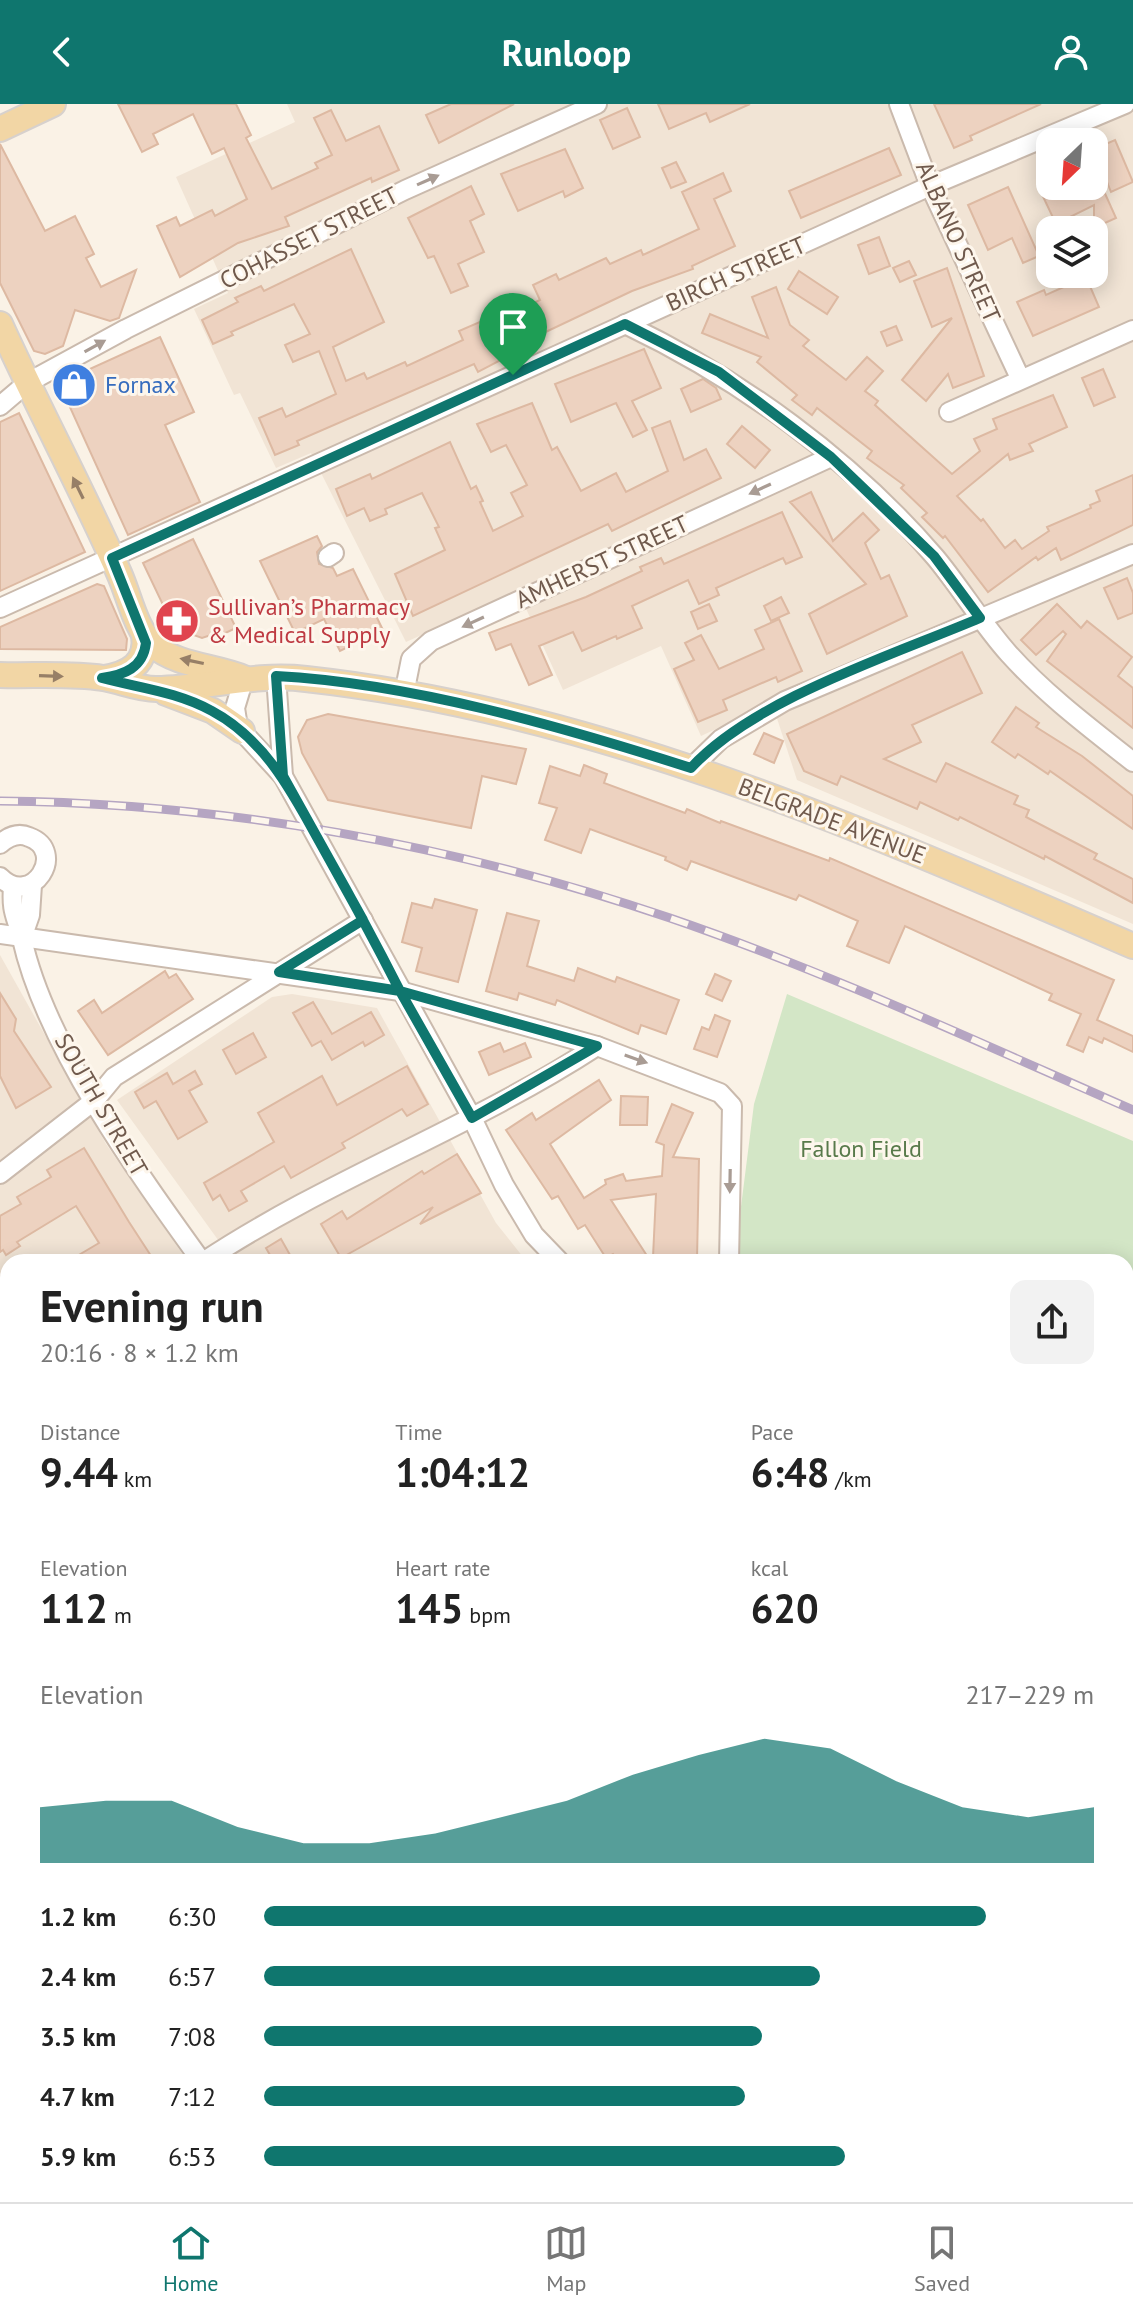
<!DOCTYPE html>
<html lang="en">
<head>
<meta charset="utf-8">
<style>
	body { margin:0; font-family:"PT Sans",sans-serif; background:#f2f2f2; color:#222; height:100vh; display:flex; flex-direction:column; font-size:30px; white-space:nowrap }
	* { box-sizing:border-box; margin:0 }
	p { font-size:26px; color:#767676 }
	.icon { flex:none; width:44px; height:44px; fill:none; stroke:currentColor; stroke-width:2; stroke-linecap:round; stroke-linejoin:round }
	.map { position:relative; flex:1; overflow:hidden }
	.details { position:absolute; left:0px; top:1150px; width:1134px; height:948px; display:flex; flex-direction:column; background:#fff; border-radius:24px 24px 0 0; box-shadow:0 4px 20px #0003 }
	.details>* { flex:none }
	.needle { width:52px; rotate:205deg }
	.buttons { position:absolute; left:1036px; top:24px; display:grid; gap:16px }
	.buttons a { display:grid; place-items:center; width:72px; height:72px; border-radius:16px; background:#fff; box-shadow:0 4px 20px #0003; font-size:40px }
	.pin { position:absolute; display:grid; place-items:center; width:68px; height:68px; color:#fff; margin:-82px -34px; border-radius:50% 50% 50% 0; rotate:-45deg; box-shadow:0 0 8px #0007 }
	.pin .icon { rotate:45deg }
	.round { display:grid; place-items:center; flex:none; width:84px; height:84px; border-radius:16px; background:#f2f2f2 }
	.head { display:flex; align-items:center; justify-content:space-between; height:136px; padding:0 40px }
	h1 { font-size:44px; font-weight:800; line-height:60px }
	.stats { display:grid; grid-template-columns:repeat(3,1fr); gap:12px; height:136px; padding:8px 40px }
	.stats div { display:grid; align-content:center }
	.stats b { font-size:40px; font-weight:800 }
	.stats small { font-size:22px; font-weight:400 }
	.stats p { font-size:22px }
	.chart { height:224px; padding:16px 40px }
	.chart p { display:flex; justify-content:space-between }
	.chart svg { width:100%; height:144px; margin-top:8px; fill:#0f766e; opacity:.7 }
	ul { padding:0 40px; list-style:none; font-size:26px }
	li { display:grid; grid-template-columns:128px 96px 1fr; align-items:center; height:60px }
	li i { height:20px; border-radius:10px; background:#0f766e }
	header { display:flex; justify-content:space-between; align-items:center; height:104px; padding:0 40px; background:#0f766e; color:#fff; font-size:36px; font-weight:800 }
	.tab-bar { display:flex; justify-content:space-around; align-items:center; height:112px; border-top:2px solid #e0e0e0; background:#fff; font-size:22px; color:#767676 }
	.tab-bar a { display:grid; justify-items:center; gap:4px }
	.tab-bar .active { color:#0f766e }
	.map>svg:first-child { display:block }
	.residential { fill:#f1e4d5; fill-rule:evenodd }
	.green { fill:#d3e6c6 }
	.building { fill:#edd2c0; stroke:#ddb9a2; stroke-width:2 }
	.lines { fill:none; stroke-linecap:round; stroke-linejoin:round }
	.minor-casing { stroke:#cabaad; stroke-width:22 }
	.major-casing { stroke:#d7d1cd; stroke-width:28 }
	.minor { stroke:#fff; stroke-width:18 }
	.major { stroke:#f2d6a5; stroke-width:24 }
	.rail-casing { stroke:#b5a5c2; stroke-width:9 }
	.rail { stroke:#fdf6ec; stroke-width:6; stroke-dasharray:18; stroke-linecap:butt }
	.oneway { fill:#a99c94 }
	.oneway2 { fill:#977f67 }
	.route-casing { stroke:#fff; stroke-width:16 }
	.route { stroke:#0f766e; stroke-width:10 }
	.labels { text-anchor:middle; stroke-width:6; stroke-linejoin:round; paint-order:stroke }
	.street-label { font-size:24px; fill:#705a4d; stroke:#fdf6ec }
	.shop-label { font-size:24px; fill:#366cbe; stroke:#fdf6ec; text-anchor:start }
	.health-label { font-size:24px; fill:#be3a42; stroke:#fdf6ec; text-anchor:start }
	.park-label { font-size:24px; fill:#587a4a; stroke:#fdf6ec }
</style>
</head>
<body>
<header><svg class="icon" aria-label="back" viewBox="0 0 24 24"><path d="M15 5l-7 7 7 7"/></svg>Runloop<svg class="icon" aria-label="person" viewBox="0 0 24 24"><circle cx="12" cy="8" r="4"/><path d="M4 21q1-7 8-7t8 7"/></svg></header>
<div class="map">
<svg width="1133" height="2098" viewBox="0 0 1133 2098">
	<rect width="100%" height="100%" fill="#faf2e6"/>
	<g class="residential">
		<path d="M287,0H1133V820L797,676L772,599L701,632L661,542L563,586L518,487L406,538L311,349L276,364L240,289L234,291L194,205L228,189L176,73L295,18ZM1050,38H1094V82H1050ZM1050,126H1094V170H1050Z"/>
		<path d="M0,851L106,1040L188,1158H8V1832L0,1836Z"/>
		<path d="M292,890L377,904L496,1119L527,1158H234L117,996L272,893Z"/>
		<path d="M1126,1508H1133V1935L1126,1919Z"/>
		<path d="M8,1895V2090H700L703,2098H0V1899Z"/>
		<path d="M1126,1989L1133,2005V2098H732L729,2090H1126Z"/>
	</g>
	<path class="green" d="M787,890L1133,1037V1460H1126V1158H734L754,1000Z"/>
	<g class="building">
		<path d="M118,0H236L251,31L246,34L272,85L318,64L315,59L332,51L314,14L331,6L346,37L379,22L399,66L372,78L371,74L285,113L289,122L238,139L180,173L157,122L176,113L180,122L212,106L215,112L247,95L224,44L212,50L193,10L153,30L158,40L142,48Z"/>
		<path d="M451,0H514L439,39L426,11Z"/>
		<path d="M658,0H750L710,18L706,9L669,25Z"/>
		<path d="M934,0H1041L970,32L972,36L954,44Z"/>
		<path d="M627,4L640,33L613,45L600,16Z"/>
		<path d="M1115,36L1133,78L1111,88L1094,45Z"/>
		<path d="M0,40L45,127L75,112L94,150L86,154L101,183L136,166L119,214L110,217L75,206L63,242L45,250L34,247L0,179Z"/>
		<path d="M889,44L901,71L801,114L789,87Z"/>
		<path d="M565,45L583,84L565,93L563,87L518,107L501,70Z"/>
		<path d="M676,58L686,78L671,84L662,64Z"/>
		<path d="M1094,65L1116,114L1094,124V101L1056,120L1038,82H1094Z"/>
		<path d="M723,69L731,87L714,95L735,142L692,162L693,165L632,187L535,233L537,237L478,268L474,260L297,337L299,341L275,351L259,314L282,304L286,313L336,290L319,247L293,258L285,241L310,230L294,200L231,228L233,231L213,240L202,216L238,198L235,194L261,182L264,187L351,145L384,218L333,243L346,277L364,269L367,275L405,258L407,262L463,236L459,227L482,217L484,222L540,196L533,181L556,170L559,176L606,154L610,160L641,146L643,151L699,125L682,88Z"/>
		<path d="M471,82L484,110L470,117L484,148L458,160L468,182L451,189L434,152L428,154L408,114Z"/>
		<path d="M1008,83L1039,152L1023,159L1012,134L988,146L968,101Z"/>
		<path d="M879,133L890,162L869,170L858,141Z"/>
		<path d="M909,157L916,171L900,178L893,164Z"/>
		<path d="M947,164L984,272L953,284L948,270L926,297L902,276L952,214L932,223L914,177Z"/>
		<path d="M799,167L838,193L827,210L788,185Z"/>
		<path d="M1086,173L1099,203L1033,232L1017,198L1044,186L1046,191Z"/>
		<path d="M776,183L790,221L809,236L803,242L846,276L867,253L883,267L865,287L878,297L875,301L952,370L980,347L974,335L997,325L993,315L1053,291L1067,323L1029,340L1033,347L1010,356L1008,350L957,392L981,417L983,415L1005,444L1015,436L1022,445L1049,427L1047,423L1091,404L1090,401L1100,397L1096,387L1133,371V421L1061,456L1056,444L1038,456L1036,453L988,488L945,432L943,434L922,413L927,409L901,384L904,381L867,354L872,347L817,304L812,311L792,296L797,291L757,258L761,253L702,229L710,210L768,234L752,193Z"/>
		<path d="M896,222L902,236L887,242L881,228Z"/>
		<path d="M160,233L194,308L165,321L200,398L128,431L59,279Z"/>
		<path d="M644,245L661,284L632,297L647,326L633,333L616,299L571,318L555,280Z"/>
		<path d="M1103,265L1115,293L1094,302L1082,274Z"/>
		<path d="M703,275L716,284L721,295L691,308L681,285Z"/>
		<path d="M532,299L552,346L557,343L581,387L616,369L626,388L668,367L652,324L670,317L684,356L706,345L721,374L612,427L608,420L413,512L395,470L445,446L435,424L439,423L422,389L385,405L387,410L370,417L364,404L347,412L336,385L370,370L372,375L450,338L471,385L476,382L483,397L480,398L493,427L523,412L511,389L527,381L506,341L491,348L477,320Z"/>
		<path d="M19,309L85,448L0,487V318Z"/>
		<path d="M742,322L770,346L755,364L727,340Z"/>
		<path d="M811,388L833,437L863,409L879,426L865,439L881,475L889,471L907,512L827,550L809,510L866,480L790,398Z"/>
		<path d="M782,408L802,453L786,460L783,454L716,484L719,491L699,500L688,476L632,502L642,524L617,535L616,532L582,547L573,528L539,542L552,571L529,581L511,540L496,546L489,529L586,493L642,467L640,463L661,454L664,460Z"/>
		<path d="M317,432L322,442L317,448L319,460L333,464L337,472L353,465L383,526L340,547L324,515L295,529L260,457Z"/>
		<path d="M193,435L236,524L219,532L217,529L202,534L174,524L143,459Z"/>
		<path d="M1127,474L1133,489V509L1118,515L1104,484Z"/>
		<path d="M97,480L104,482L127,535L126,546L0,545V523Z"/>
		<path d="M781,493L789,509L771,517L764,502Z"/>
		<path d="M709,500L717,517L698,525L691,508Z"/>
		<path d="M1057,500L1081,524L1087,517L1132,553L1118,572L1133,584V624L1047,557L1066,530L1063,527L1036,551L1021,536Z"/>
		<path d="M779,515L802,567L778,578L776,573L723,596L727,606L698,618L674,565L694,556L685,539L701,531L719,565L764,545L755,526Z"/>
		<path d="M962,548L982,589L912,621L921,638L884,655L936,678L946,659L1018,692L1014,700L1029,706L1026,713L1097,750L1094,755L1133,775V799L1045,752L1044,755L960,713L958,716L920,698L917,705L841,672L837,681L804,667L787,630Z"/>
		<path d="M1016,603L1039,619L1036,623L1082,652L1133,692V725L1050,667L1048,670L1018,650L1015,654L992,638Z"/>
		<path d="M328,610L526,645L516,680L482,672L471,724L328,696L302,649L298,633L307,616Z"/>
		<path d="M764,629L783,637L774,659L754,650Z"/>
		<path d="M584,661L607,670L604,679L685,709L687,705L720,719L721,717L829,757L830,754L1114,876L1097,916L1133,932V948L1104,934L1102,939L1089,933L1083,948L1067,941L1081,910L1049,896L1052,890L905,822L889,859L847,842L858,817L799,791L796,796L691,757L687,766L665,756L666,753L590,725L581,749L545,736L557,704L539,699L550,662L580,672Z"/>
		<path d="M435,795L477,806L458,878L416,867L422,844L402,838L412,799L432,804Z"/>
		<path d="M507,809L539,817L527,862L574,877L578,864L615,878L617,873L679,896L666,930L641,921L638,930L557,896L555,901L519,889L517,896L486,887Z"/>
		<path d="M165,867L169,874L176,870L193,895L108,951L78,907L94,896L102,909Z"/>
		<path d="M715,870L731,877L722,897L706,890Z"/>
		<path d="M0,889L16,915L14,927L51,983L16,1004L0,972Z"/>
		<path d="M313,898L332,930L371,908L384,931L365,942L363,938L332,956L321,937L312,942L293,909Z"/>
		<path d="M715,911L730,917L717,953L694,945L702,923L709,926Z"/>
		<path d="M253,929L266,953L236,970L223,946Z"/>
		<path d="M500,939L504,948L525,939L531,953L489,971L479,948Z"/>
		<path d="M407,962L428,1000L407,1012L402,1005L342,1039L345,1044L291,1074L284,1062L241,1087L247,1097L229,1107L220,1091L213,1096L204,1079L274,1038L258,1009L322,972L337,1001Z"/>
		<path d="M195,967L202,980L189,987L207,1018L178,1035L156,997L144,1004L135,988L167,969L173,980Z"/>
		<path d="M599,976L611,996L550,1040L584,1094L606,1080L605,1076L623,1070L626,1077L662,1072L664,1041L656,1038L672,1000L693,1009L673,1053L699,1055L697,1156L653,1153L656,1090L611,1096L651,1158H619L613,1150L606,1154L585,1121L578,1125L558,1092L552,1095L506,1026L532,1009L536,1016Z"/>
		<path d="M621,992L648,993L647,1021H620Z"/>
		<path d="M84,1044L129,1118L155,1158H67L99,1139L76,1102L17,1138L20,1142L6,1151L3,1146L0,1148V1112L21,1100L17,1093L51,1073L47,1066Z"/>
		<path d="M457,1050L481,1089L420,1120L433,1103L341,1154L321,1120L342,1107L347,1115L422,1067L424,1070Z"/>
		<path d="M281,1135L294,1158H274L266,1144Z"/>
	</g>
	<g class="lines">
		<g class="minor-casing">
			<g id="minor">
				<path d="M899,0L930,82L1020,274"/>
				<path d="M625,220C740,275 851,355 935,453C961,484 982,520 1009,550C1046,591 1090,624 1133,658"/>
				<path d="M0,302L27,279L126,225L405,86L597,0"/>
				<path d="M949,308L1133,226"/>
				<path d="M328,453L334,449"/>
				<path d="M0,504L930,82L1125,0"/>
				<path d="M276,572L283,672"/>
				<path d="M244,574L235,604L238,623L283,672L472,1014L504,1081L534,1131L560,1158"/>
				<path d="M404,590L411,555L431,537L831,353"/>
				<path d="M691,664L721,635L785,597L1133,450"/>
				<path d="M0,740C8,733 18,728 29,733C68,747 32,805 0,773"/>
				<path d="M13,782C11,809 16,811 22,835C46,942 137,1068 202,1158"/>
				<path d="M0,830L400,887L597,942L720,989L732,1002L729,1158"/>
				<path d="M22,834L30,811L32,781"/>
				<path d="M0,1070L95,996L114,973L363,816"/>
				<path d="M203,1158C328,1075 471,1024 597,942"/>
				<path d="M0,1317L8,1312"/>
				<path d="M1126,1485H1133"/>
				<path d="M0,1755L8,1775"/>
				<path d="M0,1874L8,1869"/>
				<path d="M0,1887L8,1908"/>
				<path d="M1126,1959L1133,1977"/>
				<path d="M71,2090L74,2098"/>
				<path d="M256,2090L259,2098"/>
				<path d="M472,2090L474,2098"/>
				<path d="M708,2090L712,2098"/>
				<path d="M952,2090L956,2098"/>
				<path d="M911,2098L928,2090"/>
			</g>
		</g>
		<g class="major-casing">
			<g id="major">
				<path d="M0,25L53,0"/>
				<path d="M0,220C38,304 82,385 119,469C129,491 135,524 153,541C177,562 216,562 244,574"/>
				<path d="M0,571C33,572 70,569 103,574C121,577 138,585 156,585C207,584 255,569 306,575C598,607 867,727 1133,842"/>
				<path d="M104,574C129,570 148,559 144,531"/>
				<path d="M166,589L213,607L242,627"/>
			</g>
		</g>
		<use href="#minor" class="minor"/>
		<use href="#major" class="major"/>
		<g class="rail-casing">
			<path id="rail" d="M0,697C227,699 455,741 670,814C828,868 980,939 1133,1006"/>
		</g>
		<use href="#rail" class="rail"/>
	</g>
	<defs><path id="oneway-solid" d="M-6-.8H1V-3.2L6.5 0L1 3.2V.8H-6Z" transform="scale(2)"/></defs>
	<g class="oneway">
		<use href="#oneway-solid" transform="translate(428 76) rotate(-24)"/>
		<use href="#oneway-solid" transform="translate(95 242) rotate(-29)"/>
		<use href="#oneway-solid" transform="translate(760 385) rotate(155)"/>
		<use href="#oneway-solid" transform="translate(473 518) rotate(155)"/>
		<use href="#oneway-solid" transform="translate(636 955) rotate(19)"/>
		<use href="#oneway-solid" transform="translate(730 1077) rotate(91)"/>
	</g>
	<g class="oneway2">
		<use href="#oneway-solid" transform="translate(78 384) rotate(-116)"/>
		<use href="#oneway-solid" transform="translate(192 557) rotate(-168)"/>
		<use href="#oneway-solid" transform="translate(51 572) rotate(2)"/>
	</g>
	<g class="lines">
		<g class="route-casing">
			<path id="route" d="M513,271L112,454L146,539C143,564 124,571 102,574C140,584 178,588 212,607C270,638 297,698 328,753C353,797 377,842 400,887L597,942L472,1014L400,887L279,868L363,816L283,672L276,572C411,579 563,623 691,664C754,595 893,551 980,514L934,452L831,353L719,268L625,220L513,271"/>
		</g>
		<use href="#route" class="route"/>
	</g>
	<defs>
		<g id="shop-disc" transform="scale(2.3)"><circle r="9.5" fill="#3f7fe0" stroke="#fdf6ec"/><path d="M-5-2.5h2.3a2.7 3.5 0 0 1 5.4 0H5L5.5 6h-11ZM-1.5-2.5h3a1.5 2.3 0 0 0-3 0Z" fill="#fff"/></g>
		<g id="pharmacy-disc" transform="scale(2.3)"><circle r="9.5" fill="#e0444e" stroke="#fdf6ec"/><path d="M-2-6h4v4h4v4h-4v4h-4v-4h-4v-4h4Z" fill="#fff"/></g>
	</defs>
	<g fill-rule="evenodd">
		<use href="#shop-disc" x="74" y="281"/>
		<use href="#pharmacy-disc" x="177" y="517"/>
	</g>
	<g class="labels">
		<g class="street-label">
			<text transform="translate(309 134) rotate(-27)" y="8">COHASSET STREET</text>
			<text transform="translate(958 138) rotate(66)" y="8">ALBANO STREET</text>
			<text transform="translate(736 170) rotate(-24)" y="8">BIRCH STREET</text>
			<text transform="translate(602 458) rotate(-25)" y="8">AMHERST STREET</text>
			<text transform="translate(832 717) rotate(21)" y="8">BELGRADE AVENUE</text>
			<text transform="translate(101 1001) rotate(60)" y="8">SOUTH STREET</text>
		</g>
		<g class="shop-label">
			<text x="105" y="289">Fornax</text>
		</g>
		<g class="health-label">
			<text x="208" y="511">Sullivan’s Pharmacy<tspan x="208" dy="28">&amp; Medical Supply</tspan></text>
		</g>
		<g class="park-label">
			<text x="861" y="1053">Fallon Field</text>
		</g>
	</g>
</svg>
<div class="buttons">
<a><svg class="needle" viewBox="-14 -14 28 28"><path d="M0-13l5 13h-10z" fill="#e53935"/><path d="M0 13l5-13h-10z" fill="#767676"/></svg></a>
<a><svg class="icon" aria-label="layers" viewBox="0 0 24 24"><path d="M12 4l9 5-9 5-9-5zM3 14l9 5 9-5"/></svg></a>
</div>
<div class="pin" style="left:513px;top:271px;background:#1e9e55"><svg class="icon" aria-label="arrive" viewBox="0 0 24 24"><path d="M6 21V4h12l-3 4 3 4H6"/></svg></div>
<section class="details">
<div class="head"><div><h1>Evening run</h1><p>20:16 · 8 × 1.2 km</p></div><a class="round"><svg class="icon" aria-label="share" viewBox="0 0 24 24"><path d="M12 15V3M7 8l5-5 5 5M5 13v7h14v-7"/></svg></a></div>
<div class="stats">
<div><p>Distance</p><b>9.44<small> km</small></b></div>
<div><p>Time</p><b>1:04:12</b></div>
<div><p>Pace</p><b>6:48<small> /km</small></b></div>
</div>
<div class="stats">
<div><p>Elevation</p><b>112<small> m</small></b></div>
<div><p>Heart rate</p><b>145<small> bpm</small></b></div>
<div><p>kcal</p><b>620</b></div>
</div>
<div class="chart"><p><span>Elevation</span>217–229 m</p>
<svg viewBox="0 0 160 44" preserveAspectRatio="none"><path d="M0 44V27L10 25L20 25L30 33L40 38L50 38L60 35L70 30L80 25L90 17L100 11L110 6L120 9L130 19L140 27L150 30L160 27V44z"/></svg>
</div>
<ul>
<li><b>1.2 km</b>6:30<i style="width:87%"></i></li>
<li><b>2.4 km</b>6:57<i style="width:67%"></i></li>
<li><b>3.5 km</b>7:08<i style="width:60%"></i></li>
<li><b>4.7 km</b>7:12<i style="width:58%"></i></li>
<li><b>5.9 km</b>6:53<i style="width:70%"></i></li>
</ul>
</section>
</div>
<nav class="tab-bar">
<a class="active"><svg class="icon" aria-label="home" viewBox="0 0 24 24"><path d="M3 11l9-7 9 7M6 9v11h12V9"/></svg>Home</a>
<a><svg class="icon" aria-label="map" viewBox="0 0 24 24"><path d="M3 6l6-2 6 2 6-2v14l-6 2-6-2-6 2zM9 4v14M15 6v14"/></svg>Map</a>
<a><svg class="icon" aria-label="saved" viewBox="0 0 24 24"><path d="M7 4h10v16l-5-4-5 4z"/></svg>Saved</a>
</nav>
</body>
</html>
